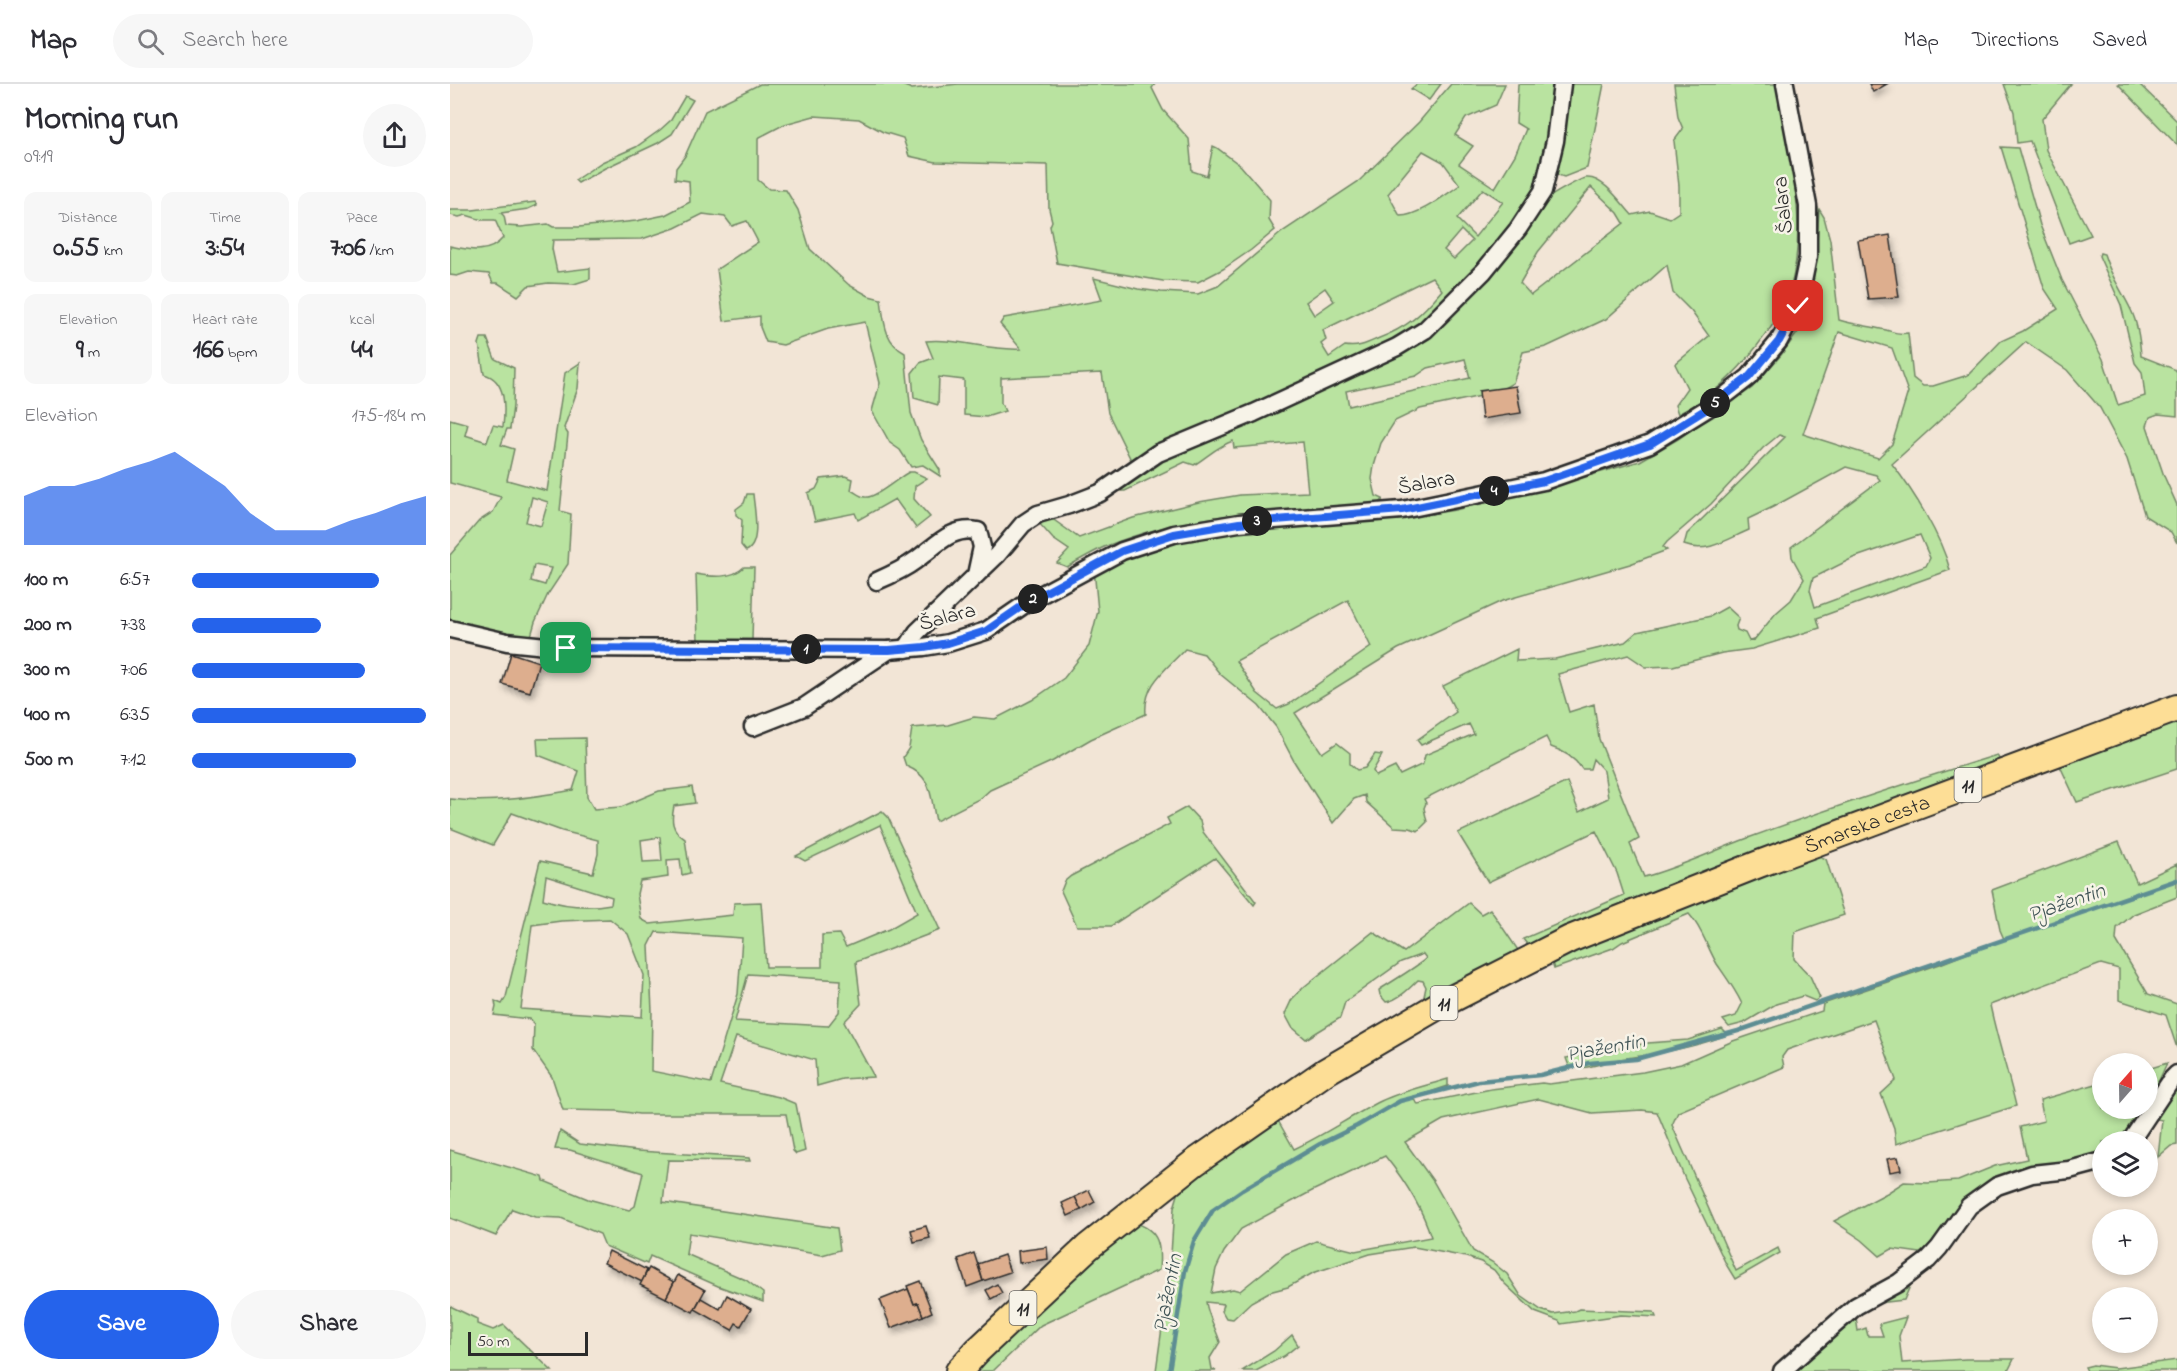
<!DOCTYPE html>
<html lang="en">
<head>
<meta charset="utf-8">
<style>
	body { margin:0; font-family:"Indie Flower",sans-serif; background:#f7f7f7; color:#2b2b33; height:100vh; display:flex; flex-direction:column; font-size:22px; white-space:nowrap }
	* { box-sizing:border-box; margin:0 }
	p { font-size:20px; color:#7c7c81 }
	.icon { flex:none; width:33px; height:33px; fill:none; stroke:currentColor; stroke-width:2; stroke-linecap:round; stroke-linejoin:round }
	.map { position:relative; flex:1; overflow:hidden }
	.drawer { display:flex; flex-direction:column; background:#fff; width:450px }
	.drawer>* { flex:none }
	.needle { width:39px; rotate:20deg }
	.fabs { position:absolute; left:1642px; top:969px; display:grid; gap:12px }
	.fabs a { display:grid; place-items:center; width:66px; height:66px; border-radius:50%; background:#fff; box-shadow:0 3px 9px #0003; font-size:30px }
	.scale { position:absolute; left:18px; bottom:15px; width:120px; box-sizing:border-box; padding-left:6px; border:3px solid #2b2b2b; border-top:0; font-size:16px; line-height:21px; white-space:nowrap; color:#2b2b2b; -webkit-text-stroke:4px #f7f3e8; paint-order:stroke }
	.pin { position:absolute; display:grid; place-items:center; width:51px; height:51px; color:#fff; margin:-26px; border-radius:12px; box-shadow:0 3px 9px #0006 }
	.km { position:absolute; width:30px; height:30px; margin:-15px; border-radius:50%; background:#222; color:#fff; font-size:16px; line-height:30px; text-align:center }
	.round { display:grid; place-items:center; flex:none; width:63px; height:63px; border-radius:32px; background:#f7f7f7 }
	.head { display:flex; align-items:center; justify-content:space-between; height:102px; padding:0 24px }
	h1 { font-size:33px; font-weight:800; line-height:45px }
	.stats { display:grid; grid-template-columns:repeat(3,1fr); gap:9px; height:102px; padding:6px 24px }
	.stats div { display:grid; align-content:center; border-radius:12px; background:#f7f7f7; text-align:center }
	.stats b { font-size:26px; font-weight:800 }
	.stats small { font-size:16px; font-weight:400 }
	.stats p { font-size:16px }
	.chart { height:168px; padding:12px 24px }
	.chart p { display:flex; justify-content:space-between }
	.chart svg { width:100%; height:108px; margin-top:6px; fill:#2563eb; opacity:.7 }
	.button { display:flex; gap:12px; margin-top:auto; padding:12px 24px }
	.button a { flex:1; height:69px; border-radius:36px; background:#2563eb; color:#fff; font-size:24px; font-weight:800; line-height:69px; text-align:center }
	.button a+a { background:#f7f7f7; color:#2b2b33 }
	ul { padding:0 24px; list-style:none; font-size:20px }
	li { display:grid; grid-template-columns:96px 72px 1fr; align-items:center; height:45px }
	li i { height:15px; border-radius:8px; background:#2563eb }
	header { display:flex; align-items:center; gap:36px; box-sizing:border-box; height:84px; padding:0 30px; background:#fff; border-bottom:2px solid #e1e1e2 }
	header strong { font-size:28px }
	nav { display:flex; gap:33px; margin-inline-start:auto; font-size:21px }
	.search { width:420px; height:54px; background:#f7f7f7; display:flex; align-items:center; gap:15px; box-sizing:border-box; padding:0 21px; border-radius:33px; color:#7c7c81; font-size:22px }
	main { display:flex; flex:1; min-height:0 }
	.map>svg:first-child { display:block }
	.green { fill:#b9e3a0; stroke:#728766; stroke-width:1.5; fill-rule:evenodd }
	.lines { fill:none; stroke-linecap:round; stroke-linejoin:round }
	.stream { stroke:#5d8d93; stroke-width:4.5 }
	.building { fill:#ddae8e; stroke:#2b2b2b; stroke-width:1.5; filter:url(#shadow) }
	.street-casing { stroke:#2b2b2b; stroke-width:21 }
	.primary-casing { stroke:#2b2b2b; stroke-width:30 }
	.street { stroke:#f7f3e8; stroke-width:16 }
	.primary { stroke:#fdde96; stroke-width:26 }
	.route-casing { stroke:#fff; stroke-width:12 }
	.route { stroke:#2563eb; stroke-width:8 }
	.labels { text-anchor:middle; stroke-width:5; stroke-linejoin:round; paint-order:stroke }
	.shield { fill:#f7f3e8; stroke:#686764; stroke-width:1.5 }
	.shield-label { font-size:20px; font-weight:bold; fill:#2b2b2b }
	.street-label { font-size:21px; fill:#2b2b2b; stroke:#f7f3e8 }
	.water-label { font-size:22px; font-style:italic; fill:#405456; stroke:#f7f3e8 }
</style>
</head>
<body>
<header>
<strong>Map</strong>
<div class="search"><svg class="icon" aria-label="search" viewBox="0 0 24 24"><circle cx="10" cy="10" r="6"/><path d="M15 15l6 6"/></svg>Search here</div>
<nav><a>Map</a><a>Directions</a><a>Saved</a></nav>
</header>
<main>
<section class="drawer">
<div class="head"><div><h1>Morning run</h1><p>09:19</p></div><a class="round"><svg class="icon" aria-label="share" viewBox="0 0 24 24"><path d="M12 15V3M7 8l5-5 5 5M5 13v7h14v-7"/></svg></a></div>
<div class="stats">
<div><p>Distance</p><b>0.55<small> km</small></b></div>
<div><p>Time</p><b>3:54</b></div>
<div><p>Pace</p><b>7:06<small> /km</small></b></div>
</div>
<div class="stats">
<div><p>Elevation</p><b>9<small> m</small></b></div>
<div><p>Heart rate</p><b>166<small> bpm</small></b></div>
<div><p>kcal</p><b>44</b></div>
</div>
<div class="chart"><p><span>Elevation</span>175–184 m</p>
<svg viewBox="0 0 160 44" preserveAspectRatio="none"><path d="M0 44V24L10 20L20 20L30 17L40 13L50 10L60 6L70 13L80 20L90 31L100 38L110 38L120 38L130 34L140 31L150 27L160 24V44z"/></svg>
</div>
<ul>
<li><b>100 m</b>6:57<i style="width:80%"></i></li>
<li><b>200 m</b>7:38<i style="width:55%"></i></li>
<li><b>300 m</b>7:06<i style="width:74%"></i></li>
<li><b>400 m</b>6:35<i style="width:100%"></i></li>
<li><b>500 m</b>7:12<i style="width:70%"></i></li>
</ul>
<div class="button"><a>Save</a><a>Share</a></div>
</section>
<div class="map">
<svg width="1727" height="1287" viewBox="0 0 1727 1287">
	<defs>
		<filter id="shadow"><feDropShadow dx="3" dy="5.5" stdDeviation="3" flood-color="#0004"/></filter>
	</defs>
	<rect width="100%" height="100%" fill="#f2e5d6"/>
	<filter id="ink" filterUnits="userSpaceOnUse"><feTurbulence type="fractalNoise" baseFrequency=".0167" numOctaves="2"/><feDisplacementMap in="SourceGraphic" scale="12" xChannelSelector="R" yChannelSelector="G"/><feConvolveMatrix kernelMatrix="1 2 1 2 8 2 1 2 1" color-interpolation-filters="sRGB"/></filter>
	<g filter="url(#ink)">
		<g class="green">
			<path d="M310,0H449L462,5L508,0H705L702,4L713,26L739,55L742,87L757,92L763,62L767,64L791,82L820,116L819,136L825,146L801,166L773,185L748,198L713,197L607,179L600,142L602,137L599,125L598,81L486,78L459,72L453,54L433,48L409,35L364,32L335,40L308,54V96L319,105L336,106L348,126L360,165L399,201L419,212L431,215C434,237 434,258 455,269L461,329L471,356L490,386V392L473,381L461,383L450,366L440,359L422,327L430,299L415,238L378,245L333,261L316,258L310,243V232L274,237L267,185L308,158L297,137L282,142L275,133L253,130L225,144L192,155L103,156L102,165L107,188L140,184V195L124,200L98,199L78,202L68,212L48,199H43L39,190L19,188L7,192L0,191V162C19,166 39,171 53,154L45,136H32L16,131L9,133L0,131V126H23L85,118L87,121L78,125L51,129L54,132L56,142L71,143L98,140L103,143H129L186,137L215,131L240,118L239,97L225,95L226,84L235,72L255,27Z"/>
			<path d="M967,0H991L979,16L961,5Z"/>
			<path d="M1001,0H1055L1046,21L1016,34L1005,51L1023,62L1009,80L1045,104L1065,71L1076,45L1066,39L1068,0H1108L1104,28L1084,111L1040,172L963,249L682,378L658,329L652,289L551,294V319L555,327L536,333L514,331V296L489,293L488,321L464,314L462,289L470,279L483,274L476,257C507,254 539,267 571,265L550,240L554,234L652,216L644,194L688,205L711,208L748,210L768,202L832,148L909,97L969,38ZM973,67L993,78L1010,101C995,111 969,132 950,132L938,110ZM1033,105L1053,118L1025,153L1007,135ZM1011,146L1022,157L1004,175L994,166ZM982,193L992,206C971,231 958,243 927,255C916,260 908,264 895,262L879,273L871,260L876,256L873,246ZM875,204L884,217L864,231L856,218Z"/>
			<path d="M1119,0H1154L1137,84L1114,93L1105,90Z"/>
			<path d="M1224,0H1326C1340,72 1361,144 1337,216C1331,232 1317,248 1307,262C1285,291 1261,314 1228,330L1225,321L1237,304L1225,280L1259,252L1241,227L1223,209L1217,181L1156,235L1096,263L1073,268L1063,299L1045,309L970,325L945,337L931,359L924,382L922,395L926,412L933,415L929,421C834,426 744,426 654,463C641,469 629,476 617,483L607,479L619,466L603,455L588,438L601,434L629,454L683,434L749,418L790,411L858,408L853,358L784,364L783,357C769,361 757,373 744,381L735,378L675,407H666L682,394L718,374L762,355L952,265L1094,116C1103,111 1128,95 1136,94C1153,92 1171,119 1182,131L1200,127L1220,134L1229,128V102L1224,57L1233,45L1228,33ZM1141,103L1168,129L1174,139L1081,211L1070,199L1088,168ZM1015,275L1020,294L899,322L896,307L966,292L978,284Z"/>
			<path d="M1554,0H1621L1592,35L1596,66L1641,151L1619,159L1580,57L1567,59L1564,28Z"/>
			<path d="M1668,0H1689L1727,37V61Z"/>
			<path d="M235,12L243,16L222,50L208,59L155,84L128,99L125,96L152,78L186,63L210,46L221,36Z"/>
			<path d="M1551,63L1568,64L1590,141L1612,196L1653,275L1668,321L1695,312L1692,288L1685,279L1671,221L1649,172L1650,169L1654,170C1660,191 1672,207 1681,226C1688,240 1690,257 1691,272L1724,285L1727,289V332L1708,330L1700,333L1697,342L1714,392L1727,421V459L1721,448L1695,432L1677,375L1650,324L1617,286L1576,258L1442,380C1464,408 1491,452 1500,486L1367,534L1370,544L1302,565L1272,569L1223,582L1196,583L1178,571L1108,590L1119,628L1144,620L1149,655L1189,755L1180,760L1194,793C1230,783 1263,767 1298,754C1380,724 1463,697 1547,671L1551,679L1080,864L1073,855L1174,811L1167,789L1146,747L1038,798L1008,749L1117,698L1129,728L1158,714L1154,687L1143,675L1140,685H1132C1124,673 1114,667 1101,663L1096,653L974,715L976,719L974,724L977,738L968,747L960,744L944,743L916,718L915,711L904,715L883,739L845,679L826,643L809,622L770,590L754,570L735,565C717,585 693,600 696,630L641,655L603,677L540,706L531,714L486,737C480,711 483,693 456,682L453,673L459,664L462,644L498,641L524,633L545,635L582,616L614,594L639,562L648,527L644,485L717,461L793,445L915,438L961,433L1005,426L1134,393L1190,377L1228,355L1302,304L1331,271L1351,244L1359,227L1366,176L1369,125L1374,133L1380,156L1389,236C1403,240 1417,242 1431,245C1444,247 1444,251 1458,249L1463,294L1473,302H1483L1518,291L1551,257L1573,247L1608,225L1594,204ZM1389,248L1442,264L1458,308L1442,360L1428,374L1353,350ZM1329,351L1335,353L1237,450L1234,461C1257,470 1278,455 1299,446L1298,435L1323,423L1396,383L1426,391L1430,396L1341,463L1342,473L1354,495L1341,516L1326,529L1304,556L1299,557L1295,549L1287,546L1286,542L1289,534L1277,523L1261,532L1187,548L1175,558L1105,575L1066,577L1067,565L993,602L1006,628L967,656L971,661L1019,640L1024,650L975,671L973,680L950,691L945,683L926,692L923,687L932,671L925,670L915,684L907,686L900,680V669L887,659L872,669L845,629L948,565L1052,517L1180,480L1217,466L1213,463L1217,458L1261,420L1313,364ZM1470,451L1480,474L1476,482L1365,523L1360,506L1363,494L1403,474ZM898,516L921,563L839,620L827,625L807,609L786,577Z"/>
			<path d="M31,254H37L45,275L64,284L63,322L60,345H57L51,361L64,365L57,396L97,407L115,289L130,279L128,304L114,344L118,350L110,427L121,430L118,480L98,510L85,538L81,552L37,547L0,537V471L29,437L43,428L51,413L0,399V335L18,340L15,351L37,358L43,341L53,343C55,325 57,296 34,290L29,260ZM82,413L98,418L91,442L76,438ZM84,481L101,484L95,501L81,497Z"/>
			<path d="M459,388H464L477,394L465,402L464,415L480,433L466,444L445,415L408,436L405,429L365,437L358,409L366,405L371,395L395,392L403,395L401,406C405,408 411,413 415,413C425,415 449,393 459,388Z"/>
			<path d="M297,410H303C304,424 312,461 296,467L291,461L292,436L286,431V425L294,419Z"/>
			<path d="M294,483H304L302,556L248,557L246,490C262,493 282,495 294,483Z"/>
			<path d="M1727,634V685L1627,718L1610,682L1619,675Z"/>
			<path d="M135,654L137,713L144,725L171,723L209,707L242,703L245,719L224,722C221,736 221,746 235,755L240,789L232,791L230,775L217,776L218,793L190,797L187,810L191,835L200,840L283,831L284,819L311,818L316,883H372V851L389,850L396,863L439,845L467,829L430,741L355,777L346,772L432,727L438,733L490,846L406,878L411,920L394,938L422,989L423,993L392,995L367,1002L365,976L286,953L270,1000L329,1013L346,1020L355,1067L346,1070L343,1067L336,1030H189L167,1027L113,1026L102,993L83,966L84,940L79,935L44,931L46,923L45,917L52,920L56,913L90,777L143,789L148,770V756L112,747L62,729L43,761L0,744V715C40,720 83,713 123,706L129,687L88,671L87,655ZM210,753L212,777L193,778L191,756ZM96,792L162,813L161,820C139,824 114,822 93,815ZM160,835L178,850L194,891L192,933L71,925L82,841L111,837ZM206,848L292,854L288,910L261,999L201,987L202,927L199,862ZM298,890L391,896L389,928L378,942L285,937Z"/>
			<path d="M737,723L750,737L753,748L806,818L804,821L765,774L661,842H627L611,807L615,797L621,792L720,740L717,734Z"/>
			<path d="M1669,758L1687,799L1727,780V813L1684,830L1667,844L1666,856L1698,910L1727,920V964L1716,931L1669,916V885L1651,880L1540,921C1547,955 1558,988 1566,1022L1446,1060L1444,1044L1431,1010L1446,996L1424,936L1337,966L1332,973L1334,983L1228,1028L1222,1041L1286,1187L1328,1164L1330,1169L1285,1195L1277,1182L1235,1095L1207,1028L1192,1026L1142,1029L1089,1015L993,1036L955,1058L983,1097L1023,1167L1042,1178L1057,1190L1071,1212L1091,1226L1103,1230L1125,1227L1129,1225L1204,1228L1206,1233L1171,1231L1111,1240L1109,1237L1085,1228L1054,1199L1044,1186L1031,1178L1016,1173L964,1163L920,1170L863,1189L838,1203L819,1208L801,1218L783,1235L776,1234L772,1227L774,1220L756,1218C758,1233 766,1244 770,1258L760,1274L762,1285L766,1287H706L720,1186L724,1124L730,1104L826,1033L844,1065C874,1051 901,1032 931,1017C952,1007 975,1002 998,995V1002L962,1014L968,1020L1041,1005L1092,999L1099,1000L1193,988L1231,980L1283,957L1372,927L1373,920L1490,880L1554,855L1550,846L1542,806ZM935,1072C955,1097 972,1123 981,1153L905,1167L866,1157L836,1170L790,1207L783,1205L761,1209L766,1185L774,1168L791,1145L862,1107Z"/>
			<path d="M1365,770L1376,775L1394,831L1345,848L1344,875L1360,892L1370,914L1365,917L1353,912L1326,920L1294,939L1279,943L1273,936L1286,932L1292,920C1285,905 1276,893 1267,880C1257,863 1252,844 1239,830L1172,858L1163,864L1104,885L1101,876Z"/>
			<path d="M1019,819L1031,830L1040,825L1070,869L1049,876L973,917L976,903L973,897L968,896C959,905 948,916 936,918L930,911L929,906C938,900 973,879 976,874L973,870L951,878L895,918L890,934L856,955L842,943L835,930L842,915L855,902L923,848L954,868Z"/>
			<path d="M1272,945L1275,948L1274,952C1239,965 1202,970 1165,976C1150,979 1135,987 1119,982L1116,974L1198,959L1238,956Z"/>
			<path d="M1717,979C1710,993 1706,1006 1698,1019V985Z"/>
			<path d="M1727,996V1061L1721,1062L1708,1073L1712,1036L1702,1034Z"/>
			<path d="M1653,998V1024L1694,1025L1674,1057L1653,1058V1072L1553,1093L1487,1156L1470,1169L1442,1165L1430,1172L1412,1156L1384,1137L1437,1109L1454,1098L1478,1099L1508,1097L1545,1082L1577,1075L1570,1043L1594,1037L1590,1016Z"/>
			<path d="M110,1047L130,1060L188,1067L299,1074L300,1077L218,1076L213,1118L387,1144L390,1166L372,1171L239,1149L236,1170L296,1196L313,1209V1218L268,1202L200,1172L197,1180L155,1162L150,1150L111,1134L85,1133L62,1125L46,1152L0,1134V1066L93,1093L94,1097L138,1115L179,1126L185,1122L193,1089L120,1066L105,1065Z"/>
			<path d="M685,1139C710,1146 711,1163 709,1186L591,1241L543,1287H524L581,1229Z"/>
			<path d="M1465,1190L1454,1216L1428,1219L1405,1226L1408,1247L1416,1244L1418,1252H1433L1429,1240L1456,1233L1449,1252L1452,1279L1516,1275H1564L1558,1287H1339L1397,1233L1404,1223L1450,1202Z"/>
			<path d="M0,1222L27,1235V1240L43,1246L54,1241L102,1287H0Z"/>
			<path d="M842,1251L848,1261L834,1272L806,1287H792L824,1267Z"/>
			<path d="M1727,1276V1287H1637L1635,1283L1643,1281L1666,1284Z"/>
		</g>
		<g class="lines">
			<path class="stream" d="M719,1287L735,1187L744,1157L763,1126L792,1106L870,1060L907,1042L950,1017L1029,997L1090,991L1139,979L1186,975L1288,947L1727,796"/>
		</g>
		<g class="building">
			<path d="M1419,0H1437L1423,8Z"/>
			<path d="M1440,151L1449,213L1418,215L1408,156Z"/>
			<path d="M1066,302L1071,329L1032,335L1029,307Z"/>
			<path d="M61,569L89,578L80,608L52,600Z"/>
			<path d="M1448,1073L1451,1086L1440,1088L1437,1075Z"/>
			<path d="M639,1106L645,1118L631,1126L625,1113Z"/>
			<path d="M625,1113L631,1126L618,1132L612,1119Z"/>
			<path d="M476,1142L480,1154L464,1158L461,1146Z"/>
			<path d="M597,1163L598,1175L569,1179L568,1167Z"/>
			<path d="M159,1167L197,1186L192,1198L154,1179Z"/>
			<path d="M524,1169L533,1197L517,1203L508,1175Z"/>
			<path d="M554,1171L560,1188L533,1197L528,1180Z"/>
			<path d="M199,1184L224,1198L216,1214L190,1201Z"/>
			<path d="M228,1191L255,1206L243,1228L216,1214Z"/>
			<path d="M470,1197L482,1228L473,1232L468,1219L464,1220L457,1202Z"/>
			<path d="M547,1200L552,1209L541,1215L536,1206Z"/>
			<path d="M458,1205L464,1220L468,1219L473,1232L441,1244L430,1216Z"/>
			<path d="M277,1211L301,1225L291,1242L286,1239L282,1246L245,1225L251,1214L270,1225Z"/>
		</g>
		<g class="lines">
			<g class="street-casing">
				<g id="street">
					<path d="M427,497C441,491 454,485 466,476C486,462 501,442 528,447L532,463L526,491"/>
					<path d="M0,545L57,558L116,564L439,566L474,563L498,559L536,547L581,516L672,467L724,450L789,439L952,426L1094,397L1200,360L1263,321L1299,293L1329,257L1348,222L1358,173V122L1335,0"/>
					<path d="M456,565L467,548L547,471L573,440L588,430L619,421L650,409L708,369L804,329L947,263L975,246L1034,187L1068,145L1093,107L1105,57L1112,0"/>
					<path d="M303,643L354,623L439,566"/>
					<path d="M1680,1058L1722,995L1727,990"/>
					<path d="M1332,1287L1406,1222L1448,1199L1478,1176L1489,1164L1519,1122L1547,1102L1582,1090L1619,1086L1653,1077"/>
				</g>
			</g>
			<g class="primary-casing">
				<g id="primary">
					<path id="s1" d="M509,1287L527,1267L638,1163L744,1079L875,988L986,923L1120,855L1309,780L1727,624"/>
				</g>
			</g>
			<use href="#street" class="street"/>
			<use href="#primary" class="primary"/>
		</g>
	</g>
	<g class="lines" filter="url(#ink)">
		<g class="route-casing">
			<path id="route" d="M116,564L439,566L474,563L498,559L536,547L581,516L672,467L724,450L789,439L952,426L1094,397L1200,360L1263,321L1299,293L1329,257L1348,222"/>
		</g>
		<use href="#route" class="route"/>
	</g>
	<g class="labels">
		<g class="shield">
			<rect x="1504.5" y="684" width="27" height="34" rx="4.5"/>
			<rect x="980.5" y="902" width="27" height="34" rx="4.5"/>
			<rect x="559.5" y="1207" width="27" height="34" rx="4.5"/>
		</g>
		<g class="shield-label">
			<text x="1518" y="708">11</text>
			<text x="994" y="926">11</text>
			<text x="573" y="1231">11</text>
		</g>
		<g class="street-label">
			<text transform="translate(1332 121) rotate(-96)" y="7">Šalara</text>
			<text transform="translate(976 398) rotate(-10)" y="7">Šalara</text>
			<text transform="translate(497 532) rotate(-15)" y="7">Šalara</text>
			<text dy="7" stroke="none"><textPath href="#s1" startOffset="1071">Šmarska cesta</textPath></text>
		</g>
		<g class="water-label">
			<text transform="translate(1616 817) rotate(-19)" y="8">Pjažentin</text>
			<text transform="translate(1155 962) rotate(-10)" y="8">Pjažentin</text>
			<text transform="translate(716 1209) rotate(-79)" y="8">Pjažentin</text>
		</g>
	</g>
</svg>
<div class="fabs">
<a><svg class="needle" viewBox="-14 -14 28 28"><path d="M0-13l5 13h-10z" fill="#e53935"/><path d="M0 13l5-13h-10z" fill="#7c7c81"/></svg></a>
<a><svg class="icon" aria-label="layers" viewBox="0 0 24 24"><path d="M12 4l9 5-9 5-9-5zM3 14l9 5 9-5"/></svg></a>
<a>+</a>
<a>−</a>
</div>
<div class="scale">50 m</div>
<div class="pin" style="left:116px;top:564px;background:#1e9e55"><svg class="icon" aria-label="arrive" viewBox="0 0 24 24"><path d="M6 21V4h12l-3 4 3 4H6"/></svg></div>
<div class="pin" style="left:1348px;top:222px;background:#d93025"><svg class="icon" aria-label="check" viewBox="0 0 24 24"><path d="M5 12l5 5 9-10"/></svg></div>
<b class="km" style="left:356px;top:565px">1</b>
<b class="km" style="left:583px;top:515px">2</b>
<b class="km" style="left:807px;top:437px">3</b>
<b class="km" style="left:1044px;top:407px">4</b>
<b class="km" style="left:1265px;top:319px">5</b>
</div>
</main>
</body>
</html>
